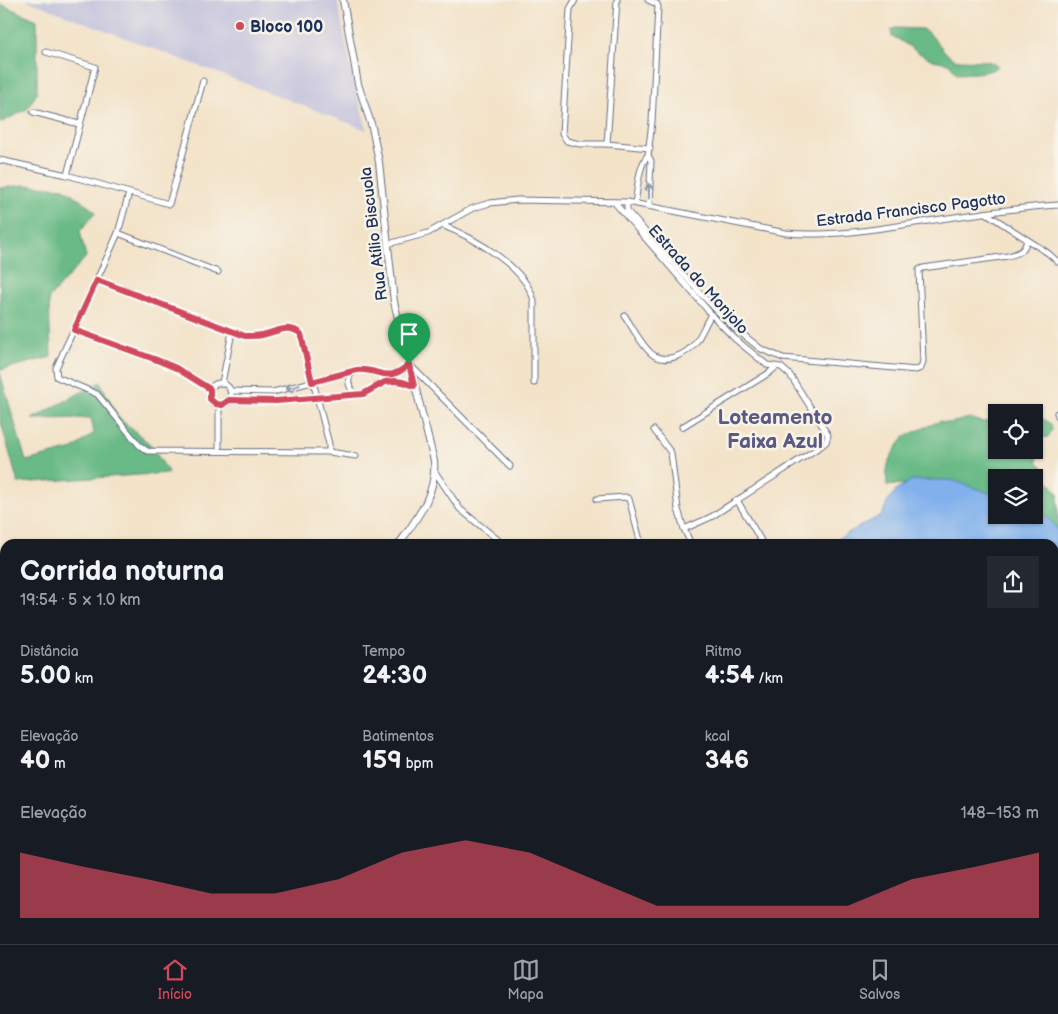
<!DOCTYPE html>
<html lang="pt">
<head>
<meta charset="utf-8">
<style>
	body { margin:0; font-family:"Balsamiq Sans",sans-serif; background:#242831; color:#f1f3f6; height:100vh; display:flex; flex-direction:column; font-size:19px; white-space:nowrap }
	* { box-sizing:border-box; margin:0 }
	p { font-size:16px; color:#9ea1a6 }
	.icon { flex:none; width:28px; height:28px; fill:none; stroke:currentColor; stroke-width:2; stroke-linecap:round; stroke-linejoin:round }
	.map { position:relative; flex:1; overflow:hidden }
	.details { position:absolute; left:0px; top:539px; width:1059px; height:406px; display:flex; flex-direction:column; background:#171b24; border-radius:15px 15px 0 0; box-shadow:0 1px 4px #0004 }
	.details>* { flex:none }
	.tools { position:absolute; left:988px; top:404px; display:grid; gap:10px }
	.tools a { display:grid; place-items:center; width:55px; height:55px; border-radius:0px; background:#171b24; box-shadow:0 1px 4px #0004; font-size:25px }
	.pin { position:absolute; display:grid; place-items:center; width:42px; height:42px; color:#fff; margin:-51px -21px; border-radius:50% 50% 50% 0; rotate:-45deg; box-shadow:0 0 5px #0007 }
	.pin .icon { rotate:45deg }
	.round { display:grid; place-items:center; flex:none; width:52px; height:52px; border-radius:0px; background:#242831 }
	.headline { display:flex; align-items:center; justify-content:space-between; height:85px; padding:0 20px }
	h1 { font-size:28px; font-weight:600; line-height:38px }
	.figures { display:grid; grid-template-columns:repeat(3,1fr); gap:8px; height:85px; padding:5px 20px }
	.figures div { display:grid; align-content:center }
	.figures b { font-size:25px; font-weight:600 }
	.figures small { font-size:14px; font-weight:400 }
	.figures p { font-size:14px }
	.chart { height:140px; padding:10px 20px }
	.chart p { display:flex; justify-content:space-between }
	.chart svg { width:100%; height:90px; margin-top:5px; fill:#d1495b; opacity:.7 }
	.menu { display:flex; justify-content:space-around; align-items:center; height:70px; border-top:1px solid #363941; background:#171b24; font-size:14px; color:#9ea1a6 }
	.menu a { display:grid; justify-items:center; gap:2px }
	.menu .on { color:#d1495b }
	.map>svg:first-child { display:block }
	.industrial { fill:#c2c1dc }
	.forest { fill:#69ba86; stroke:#427472 }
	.water { fill:#81b1ec; stroke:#4e70a5 }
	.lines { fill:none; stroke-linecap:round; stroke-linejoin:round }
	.river { stroke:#81b1ec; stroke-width:10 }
	.minor-casing { stroke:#676e83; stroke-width:7 }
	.tertiary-casing { stroke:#676e83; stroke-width:8 }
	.minor { stroke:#fff; stroke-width:5 }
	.tertiary { stroke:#fff; stroke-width:6 }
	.oneway { stroke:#8d97ae }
	.route-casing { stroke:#fff; stroke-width:10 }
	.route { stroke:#d1495b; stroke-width:6 }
	.poi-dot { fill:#d1495b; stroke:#f7f3e8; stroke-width:2 }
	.labels { text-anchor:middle; stroke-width:5; stroke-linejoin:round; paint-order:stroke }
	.poi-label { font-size:16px; font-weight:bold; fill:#1b2f5e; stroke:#f7f3e8; text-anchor:start }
	.street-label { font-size:16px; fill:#1b2f5e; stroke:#f7f3e8 }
	.district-label { font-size:21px; font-weight:bold; fill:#5b5a86; stroke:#f7f3e8 }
</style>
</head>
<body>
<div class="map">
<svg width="1058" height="944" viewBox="0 0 1058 944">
	<rect width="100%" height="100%" fill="#f7f3e8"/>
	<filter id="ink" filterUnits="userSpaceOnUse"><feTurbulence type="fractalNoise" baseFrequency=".02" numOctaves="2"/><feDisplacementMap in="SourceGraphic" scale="10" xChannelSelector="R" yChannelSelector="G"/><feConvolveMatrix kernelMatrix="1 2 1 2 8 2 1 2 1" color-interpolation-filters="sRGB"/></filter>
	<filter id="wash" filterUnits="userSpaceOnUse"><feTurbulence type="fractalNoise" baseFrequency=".0096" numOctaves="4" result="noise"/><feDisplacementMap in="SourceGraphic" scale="20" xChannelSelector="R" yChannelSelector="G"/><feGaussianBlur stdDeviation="1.12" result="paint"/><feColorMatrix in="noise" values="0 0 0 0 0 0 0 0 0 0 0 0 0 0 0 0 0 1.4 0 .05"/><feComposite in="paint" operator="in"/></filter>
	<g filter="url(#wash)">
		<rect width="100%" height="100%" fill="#f3e3c9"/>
		<path class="industrial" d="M26,0H337L353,78L367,130Z"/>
		<g class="forest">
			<path d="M0,4L37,20V93L27,109L0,123Z"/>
			<path d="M895,28L922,29L929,33L948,55L954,59L959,60L988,61L998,66C990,74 969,73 957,74L949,63L933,60L919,53L898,39L892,37L891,30Z"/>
			<path d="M25,185L64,188L96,212L80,231L86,257L49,298L51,357L0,370V188Z"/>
			<path d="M0,373L26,461L73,449L94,433L91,418L32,419L100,382L118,417L151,445L169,473L18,483L0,419Z"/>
			<path d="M1040,417L1051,424L1052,430L1048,437L1038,438L1034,442V420Z"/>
			<path d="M970,418L981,422L996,421V450H1029L1036,452L1038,463L1043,467L1044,476L1058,493V539L1054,544L1034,515V478H996V505L906,490L902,484L887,486C885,463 890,456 904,438L903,437L940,421L950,423Z"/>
			<path d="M1058,642V844L1054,842V643Z"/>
			<path d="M1058,890V944H1046L1048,940H1054V892Z"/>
			<path d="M307,940H420L415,944H300Z"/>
		</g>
		<path class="water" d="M912,480H951L996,495V515H1034V507L1050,520L1058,530V631L1054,632V544H827C846,535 863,524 882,515C890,495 893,491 912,480Z"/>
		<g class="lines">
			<g class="river">
				<path d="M1054,657H1058"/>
				<path d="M0,748L5,752"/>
			</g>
		</g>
	</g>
	<g filter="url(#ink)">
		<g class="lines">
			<g class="minor-casing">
				<g id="minor">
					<path d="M575,0L570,9L562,134L567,141L580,144H607"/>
					<path d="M617,0L607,144L650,148"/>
					<path d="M648,0L657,4L658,7L652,122L648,155L651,161L649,206"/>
					<path d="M46,52L95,67L67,175"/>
					<path d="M33,112L79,124"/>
					<path d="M0,160L67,175L169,204L203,81"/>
					<path d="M129,193L118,233L110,251L56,368L57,377L97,394L139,445L147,451L329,452"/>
					<path d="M614,202L711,314L735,339L767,365L781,367L790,375L828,435L826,442L821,446L711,517L684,529"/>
					<path d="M627,202V211L701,294L731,325L761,349L783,358L916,370L921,368L923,361L919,270L923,268L1008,256C1019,253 1024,252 1027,240"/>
					<path d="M635,203C638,188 638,167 648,155"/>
					<path d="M986,213L1048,253L1058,262"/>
					<path d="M444,226C474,238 526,267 534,301V383"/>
					<path d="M118,233L218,272"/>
					<path d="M388,244L428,233L473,208L490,203L517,200L627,202L786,233C831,237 878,229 922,222C967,215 1012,208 1058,205"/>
					<path d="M97,280L245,336C251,336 257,336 262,335C276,332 290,323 301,334L329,444V452L356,456"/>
					<path d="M625,316C632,327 642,346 652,354C666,365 687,354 696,342C702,333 706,323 711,314"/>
					<path d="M74,330L157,360L176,368L211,389"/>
					<path d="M222,383L232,332"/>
					<circle cx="220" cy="394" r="11"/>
					<path d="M415,386C402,380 387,379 375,387C368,391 365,394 356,394C348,388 344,374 358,370C362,369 366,370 369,371C385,376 397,376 409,364L510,466"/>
					<path d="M230,391L273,392L354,371"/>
					<path d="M229,401H276L356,394"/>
					<path d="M219,405V450"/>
					<path d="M1057,413L1058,416"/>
					<path d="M682,427L769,373L776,367"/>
					<path d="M654,430L671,453L678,509L684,529L691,544"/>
					<path d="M435,472L460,509L503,544"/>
					<path d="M597,499L625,497L629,499L641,544"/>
					<path d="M737,500L763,544"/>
					<path d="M0,631L5,632"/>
					<path d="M1054,677L1058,675"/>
					<path d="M53,940L55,944"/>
					<path d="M113,940L115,944"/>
					<path d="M147,944L148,940"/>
				</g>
			</g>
			<g class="tertiary-casing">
				<g id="tertiary">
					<path d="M343,0L358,84L372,127L379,162L394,302L434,461C437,494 417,518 399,544"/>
					<path d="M250,944L251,940"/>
				</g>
			</g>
			<use href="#minor" class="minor"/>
			<use href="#tertiary" class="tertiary"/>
		</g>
		<defs><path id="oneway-shaft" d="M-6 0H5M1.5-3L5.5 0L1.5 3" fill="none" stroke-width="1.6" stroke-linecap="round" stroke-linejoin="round" transform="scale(1.25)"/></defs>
		<g class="oneway">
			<use href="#oneway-shaft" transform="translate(649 191) rotate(-89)"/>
			<use href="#oneway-shaft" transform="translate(293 387) rotate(165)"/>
		</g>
	</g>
	<g class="lines" filter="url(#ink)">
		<g class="route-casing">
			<path id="route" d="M97,280L245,336C251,336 257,336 262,335C276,332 289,323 301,334L312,382L357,370C380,368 387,385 409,364L414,386L403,382L396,381L385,382L363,394L276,401L229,400L222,405L216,404L210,399V389L176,368L157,360L74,330Z"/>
		</g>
		<use href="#route" class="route"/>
	</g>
	<circle class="poi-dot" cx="240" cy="26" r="5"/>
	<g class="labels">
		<g class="poi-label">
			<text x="250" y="32">Bloco 100</text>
		</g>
		<g class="street-label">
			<text transform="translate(911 209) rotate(-7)" y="6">Estrada Francisco Pagotto</text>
			<text transform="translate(373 234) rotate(-97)" y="6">Rua Atílio Biscuola</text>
			<text transform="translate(699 279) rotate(48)" y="6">Estrada do Monjolo</text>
		</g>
		<g class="district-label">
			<text x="775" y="424">Loteamento<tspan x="775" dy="24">Faixa Azul</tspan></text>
		</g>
	</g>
</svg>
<div class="tools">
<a><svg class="icon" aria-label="locate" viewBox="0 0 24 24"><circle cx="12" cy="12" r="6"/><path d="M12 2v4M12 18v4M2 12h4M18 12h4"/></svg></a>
<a><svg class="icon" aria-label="layers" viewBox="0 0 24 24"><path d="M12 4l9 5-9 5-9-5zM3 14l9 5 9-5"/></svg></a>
</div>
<div class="pin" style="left:409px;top:364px;background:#1e9e55"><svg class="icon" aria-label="arrive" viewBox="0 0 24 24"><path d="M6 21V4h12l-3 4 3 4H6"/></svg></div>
<section class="details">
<div class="headline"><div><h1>Corrida noturna</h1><p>19:54 · 5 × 1.0 km</p></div><a class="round"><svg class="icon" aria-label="share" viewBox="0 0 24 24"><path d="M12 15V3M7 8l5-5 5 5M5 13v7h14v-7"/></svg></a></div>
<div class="figures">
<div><p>Distância</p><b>5.00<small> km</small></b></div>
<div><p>Tempo</p><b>24:30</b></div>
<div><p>Ritmo</p><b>4:54<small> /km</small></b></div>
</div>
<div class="figures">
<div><p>Elevação</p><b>40<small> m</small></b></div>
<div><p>Batimentos</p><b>159<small> bpm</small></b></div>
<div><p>kcal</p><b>346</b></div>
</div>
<div class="chart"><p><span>Elevação</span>148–153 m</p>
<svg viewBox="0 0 160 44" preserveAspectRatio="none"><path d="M0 44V12L10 19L20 25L30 32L40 32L50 25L60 12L70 6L80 12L90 25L100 38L110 38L120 38L130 38L140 25L150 19L160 12V44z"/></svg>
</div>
</section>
</div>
<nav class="menu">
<a class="on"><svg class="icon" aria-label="home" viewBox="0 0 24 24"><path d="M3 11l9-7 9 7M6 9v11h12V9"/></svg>Início</a>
<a><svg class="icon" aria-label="map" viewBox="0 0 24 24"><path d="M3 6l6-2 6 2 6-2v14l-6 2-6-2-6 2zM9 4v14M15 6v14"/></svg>Mapa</a>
<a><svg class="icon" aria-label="saved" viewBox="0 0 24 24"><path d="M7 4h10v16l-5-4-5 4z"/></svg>Salvos</a>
</nav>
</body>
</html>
